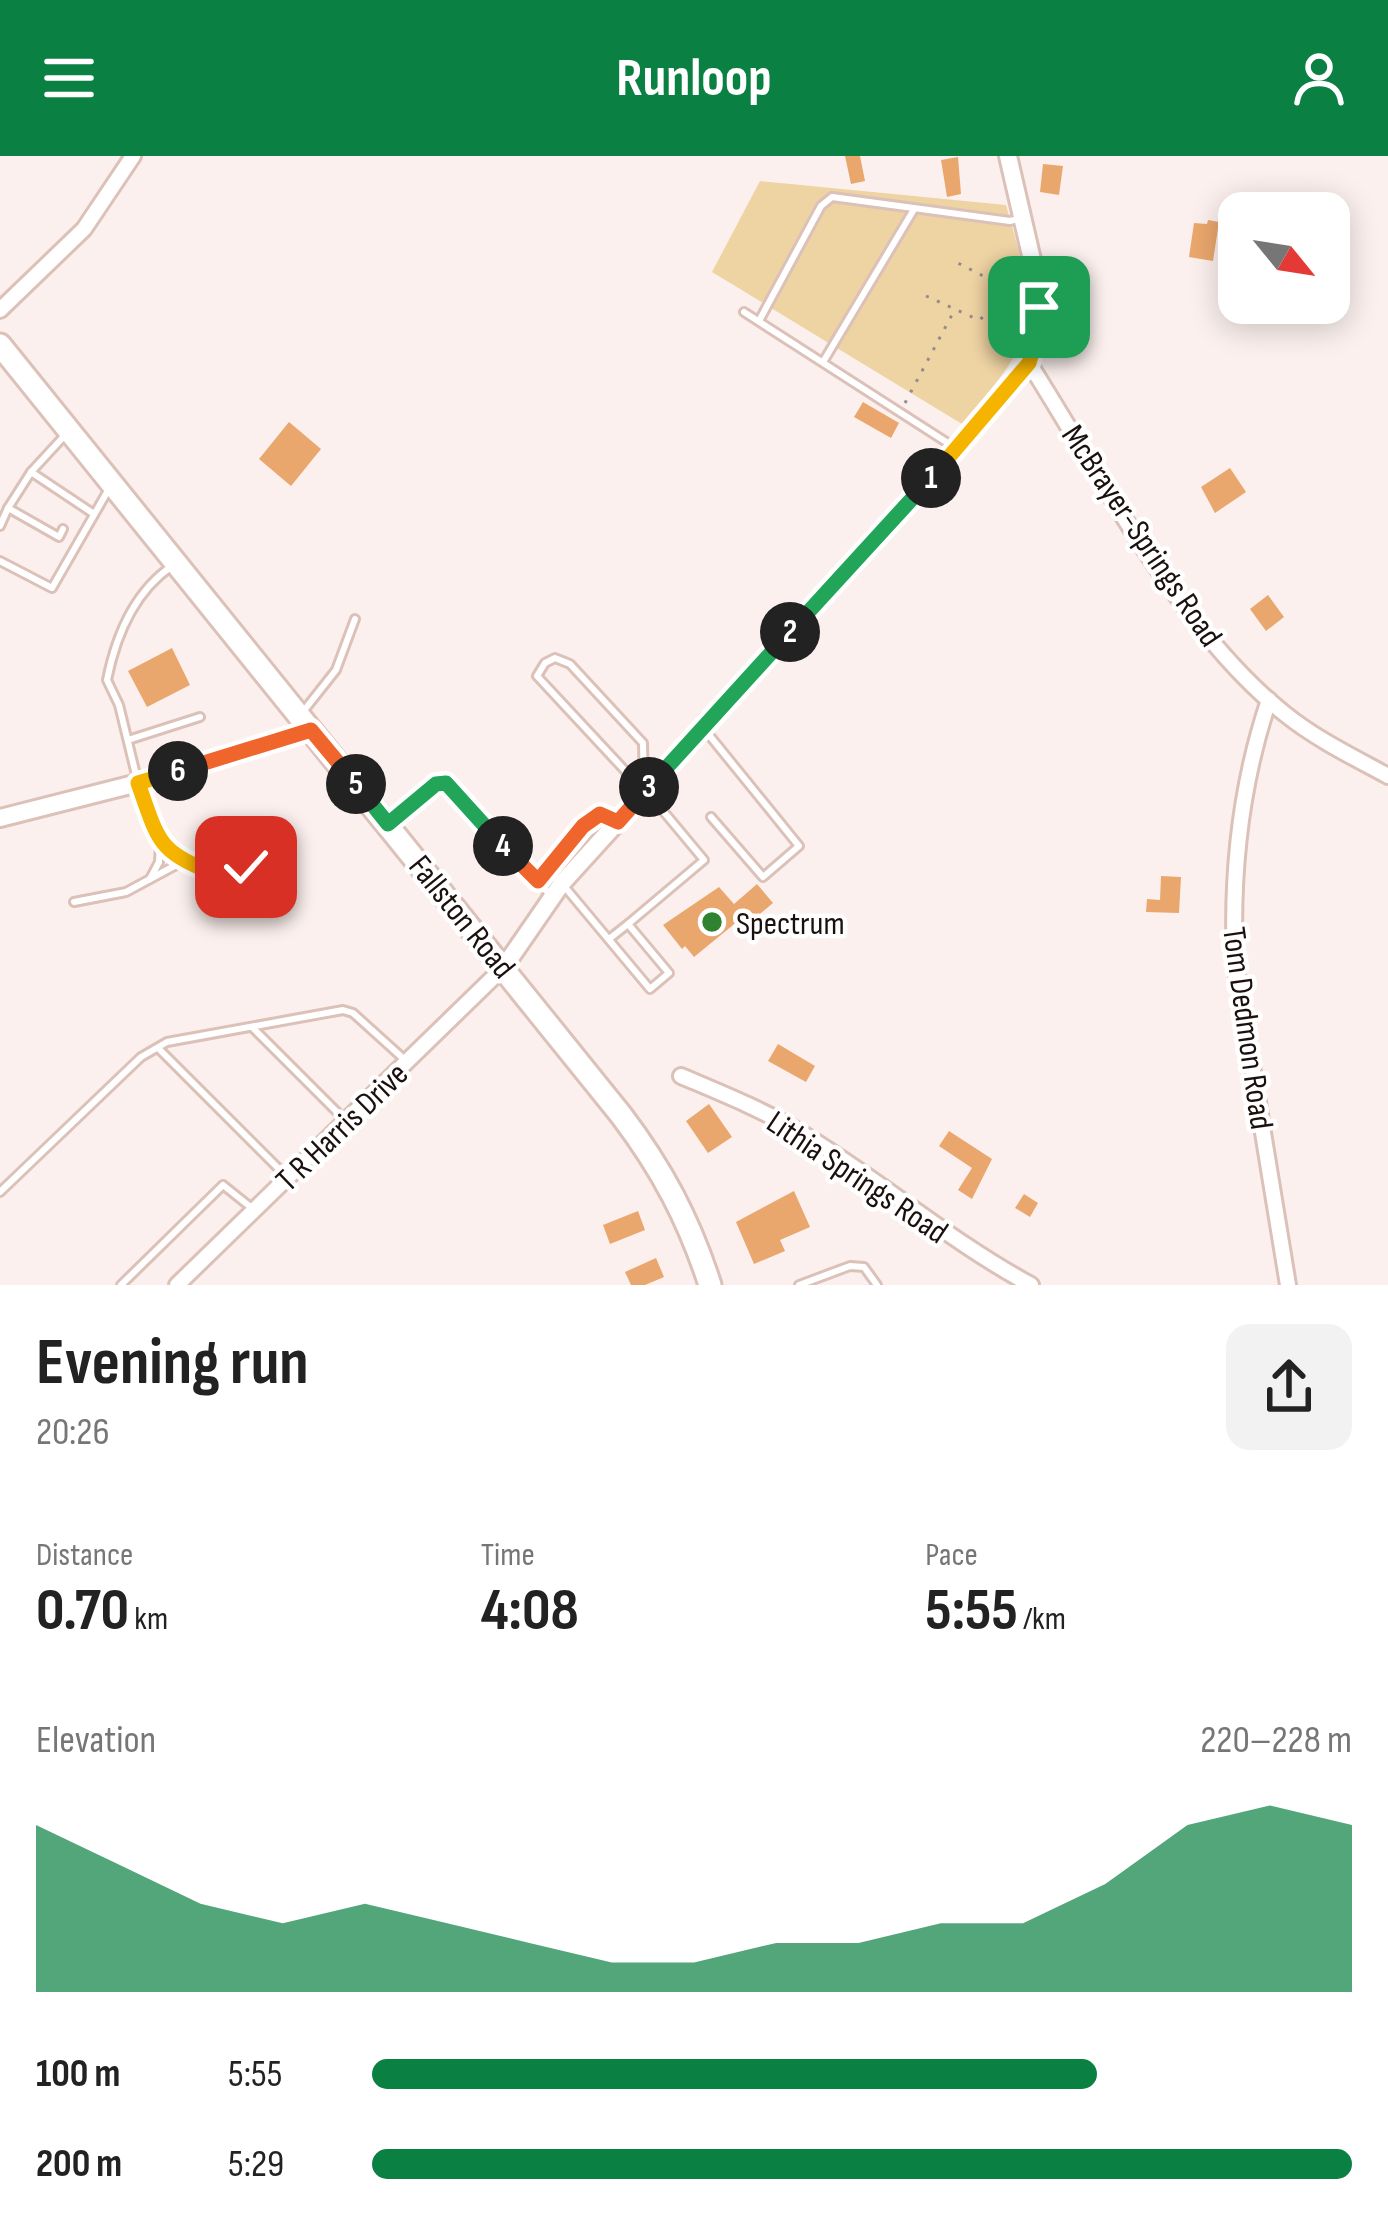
<!DOCTYPE html>
<html lang="en">
<head>
<meta charset="utf-8">
<style>
	body { margin:0; font-family:"Sofia Sans Condensed",sans-serif; background:#f2f2f2; color:#222; height:100vh; display:flex; flex-direction:column; font-size:45px; white-space:nowrap }
	* { box-sizing:border-box; margin:0 }
	p { font-size:39px; color:#767676 }
	.icon { flex:none; width:66px; height:66px; fill:none; stroke:currentColor; stroke-width:2; stroke-linecap:round; stroke-linejoin:round }
	.map { position:relative; height:1129px; overflow:hidden }
	.drawer { display:flex; flex-direction:column; background:#fff; flex:1 }
	.drawer>* { flex:none }
	.needle { width:78px; rotate:120deg }
	.tools { position:absolute; left:1218px; top:36px; display:grid; gap:24px }
	.tools a { display:grid; place-items:center; width:132px; height:132px; border-radius:24px; background:#fff; box-shadow:0 6px 30px #0003; font-size:60px }
	.pin { position:absolute; display:grid; place-items:center; width:102px; height:102px; color:#fff; margin:-51px; border-radius:24px; box-shadow:0 6px 18px #0006 }
	.km { position:absolute; width:60px; height:60px; margin:-30px; border-radius:50%; background:#222; color:#fff; font-size:33px; line-height:60px; text-align:center }
	.round { display:grid; place-items:center; flex:none; width:126px; height:126px; border-radius:24px; background:#f2f2f2 }
	.summary { display:flex; align-items:center; justify-content:space-between; height:204px; padding:0 36px }
	h1 { font-size:66px; font-weight:700; line-height:90px }
	.metrics { display:grid; grid-template-columns:repeat(3,1fr); gap:18px; height:204px; padding:12px 36px }
	.metrics div { display:grid; align-content:center }
	.metrics b { font-size:60px; font-weight:700 }
	.metrics small { font-size:33px; font-weight:400 }
	.metrics p { font-size:33px }
	.chart { height:336px; padding:24px 36px }
	.chart p { display:flex; justify-content:space-between }
	.chart svg { width:100%; height:216px; margin-top:12px; fill:#0b8043; opacity:.7 }
	ul { padding:0 36px; list-style:none; font-size:39px }
	li { display:grid; grid-template-columns:192px 144px 1fr; align-items:center; height:90px }
	li i { height:30px; border-radius:15px; background:#0b8043 }
	header { display:flex; justify-content:space-between; align-items:center; height:156px; padding:0 36px; background:#0b8043; color:#fff; font-size:54px; font-weight:700 }
	.map>svg:first-child { display:block }
	.green { fill:#eed3a3 }
	.building { fill:#eaa76d }
	.lines { fill:none; stroke-linecap:round; stroke-linejoin:round }
	.service-casing { stroke:#dbc1b8; stroke-width:12 }
	.minor-casing { stroke:#dbc1b8; stroke-width:20 }
	.tertiary-casing { stroke:#dbc1b8; stroke-width:22 }
	.primary-casing { stroke:#dbc1b8; stroke-width:27 }
	.path { stroke:#968c89; stroke-width:3; stroke-dasharray:3 9; stroke-linecap:butt }
	.service { stroke:#fff; stroke-width:6 }
	.minor { stroke:#fff; stroke-width:14 }
	.tertiary { stroke:#fff; stroke-width:16 }
	.primary { stroke:#fff; stroke-width:21 }
	.split-1-casing { stroke:#fff; stroke-width:24 }
	.split-2-casing { stroke:#fff; stroke-width:24 }
	.split-3-casing { stroke:#fff; stroke-width:24 }
	.split-4-casing { stroke:#fff; stroke-width:24 }
	.split-5-casing { stroke:#fff; stroke-width:24 }
	.split-6-casing { stroke:#fff; stroke-width:24 }
	.split-7-casing { stroke:#fff; stroke-width:24 }
	.split-1 { stroke:#f5b400; stroke-width:15 }
	.split-2 { stroke:#22a559; stroke-width:15 }
	.split-3 { stroke:#22a559; stroke-width:15 }
	.split-4 { stroke:#f0652b; stroke-width:15 }
	.split-5 { stroke:#22a559; stroke-width:15 }
	.split-6 { stroke:#f0652b; stroke-width:15 }
	.split-7 { stroke:#f5b400; stroke-width:15 }
	.poi-dot { fill:#2f822f; stroke:#fff; stroke-width:4.5 }
	.labels { text-anchor:middle; stroke-width:9; stroke-linejoin:round; paint-order:stroke }
	.street-label { font-size:33px; fill:#1a110e; stroke:#fff }
	.poi-label { font-size:33px; fill:#1a110e; stroke:#fff; text-anchor:start }
</style>
</head>
<body>
<header><svg class="icon" aria-label="menu" viewBox="0 0 24 24"><path d="M4 6h16M4 12h16M4 18h16"/></svg>Runloop<svg class="icon" aria-label="person" viewBox="0 0 24 24"><circle cx="12" cy="8" r="4"/><path d="M4 21q1-7 8-7t8 7"/></svg></header>
<div class="map">
<svg width="1388" height="1129" viewBox="0 0 1388 1129">
	<rect width="100%" height="100%" fill="#fbf0ed"/>
	<path class="green" d="M760,25L1006,49C1039,166 1043,174 962,268L712,116Z"/>
	<g class="building">
		<path d="M845,0H860L865,25L851,28Z"/>
		<path d="M958,1L961,38L947,41L941,4Z"/>
		<path d="M1043,8L1063,10L1059,39L1040,36Z"/>
		<path d="M1208,64L1219,66L1213,105L1189,101L1194,67L1207,68Z"/>
		<path d="M863,246L899,267L891,282L854,261Z"/>
		<path d="M289,266L321,293L291,330L259,303Z"/>
		<path d="M1230,312L1246,336L1215,357L1201,331Z"/>
		<path d="M1268,439L1284,461L1266,475L1250,453Z"/>
		<path d="M172,492L190,529L147,551L128,515Z"/>
		<path d="M1161,720L1181,721L1179,757L1146,756L1147,743L1160,744Z"/>
		<path d="M757,728L773,747L755,762L749,756L694,801L685,790L682,793L663,769L719,731L734,748Z"/>
		<path d="M778,888L815,910L806,926L768,905Z"/>
		<path d="M709,948L732,981L708,997L686,965Z"/>
		<path d="M949,975L992,1003L972,1043L958,1034L972,1012L939,990Z"/>
		<path d="M794,1035L810,1071L780,1084L785,1095L754,1108L736,1066Z"/>
		<path d="M1024,1038L1038,1047L1030,1061L1015,1052Z"/>
		<path d="M638,1055L645,1074L610,1088L603,1069Z"/>
		<path d="M656,1102L664,1121L645,1129H631L625,1116Z"/>
	</g>
	<g class="lines">
		<g class="service-casing">
			<g id="service">
				<path d="M744,156L954,291"/>
				<path d="M759,165L821,50L832,41L1010,65L1022,62"/>
				<path d="M823,206L913,55"/>
				<path d="M66,278L31,316L94,358"/>
				<path d="M8,352L31,316"/>
				<path d="M0,370L8,352L59,381L63,373"/>
				<path d="M0,405L52,432L110,331"/>
				<path d="M302,557L336,514L355,463"/>
				<path d="M705,574L799,690L763,721L711,661"/>
				<path d="M128,584L200,561"/>
				<path d="M644,617L630,620L537,520L545,507L555,502L570,508L643,587L644,632"/>
				<path d="M389,667L435,628L446,627L538,725"/>
				<path d="M160,688L186,707"/>
				<circle cx="237" cy="728" r="18"/>
				<path d="M252,717L283,692"/>
				<path d="M150,723L159,706L160,688L138,627L119,549L107,524C116,479 134,436 172,410"/>
				<path d="M564,730L650,833L669,817L628,768L704,704L649,638"/>
				<path d="M549,738L538,725L583,670L600,658L615,664"/>
				<path d="M74,746L126,736L178,708L187,707L220,720"/>
				<path d="M609,783L628,768"/>
				<path d="M252,871L344,963"/>
				<path d="M159,893L285,1019"/>
				<path d="M0,1036L141,901L167,886L343,854L353,857L405,904"/>
				<path d="M121,1129L223,1029L253,1053"/>
				<path d="M799,1129L850,1110L864,1111L877,1129"/>
			</g>
		</g>
		<g class="minor-casing">
			<g id="minor">
				<path d="M0,154L84,73L133,0"/>
				<path d="M1029,207C1101,320 1180,475 1285,558C1316,583 1353,601 1388,620"/>
				<path d="M1269,544C1240,630 1231,716 1235,806L1288,1129"/>
				<path d="M681,920C721,937 761,953 798,975C879,1023 949,1085 1031,1129"/>
				<path d="M177,1129L504,811"/>
			</g>
		</g>
		<g class="tertiary-casing">
			<g id="tertiary">
				<path d="M0,662L138,627L311,574"/>
				<path d="M504,811L562,727L942,309L1029,207L1039,172V134L1008,0"/>
			</g>
		</g>
		<g class="primary-casing">
			<path id="primary" d="M0,189L621,959C662,1013 689,1064 710,1129"/>
		</g>
		<g class="path">
			<path d="M926,140L979,164L998,150L995,126L954,105"/>
			<path d="M999,151L1023,163"/>
			<path d="M905,247L954,155"/>
		</g>
		<use href="#service" class="service"/>
		<use href="#minor" class="minor"/>
		<use href="#tertiary" class="tertiary"/>
		<use href="#primary" class="primary"/>
	</g>
	<g class="lines">
		<g class="split-1-casing">
			<path id="split-1" d="M931,322L1029,207L1039,172V151"/>
		</g>
		<g class="split-2-casing">
			<path id="split-2" d="M790,476L931,322"/>
		</g>
		<g class="split-3-casing">
			<path id="split-3" d="M649,631L790,476"/>
		</g>
		<g class="split-4-casing">
			<path id="split-4" d="M503,690L538,725L583,670L600,658L618,666L649,631"/>
		</g>
		<g class="split-5-casing">
			<path id="split-5" d="M356,628L388,668L436,628L446,627L503,690"/>
		</g>
		<g class="split-6-casing">
			<path id="split-6" d="M178,615L311,574L356,628"/>
		</g>
		<g class="split-7-casing">
			<path id="split-7" d="M178,615L138,627C160,689 157,695 220,720L234,709L246,711"/>
		</g>
		<use href="#split-1" class="split-1"/>
		<use href="#split-2" class="split-2"/>
		<use href="#split-3" class="split-3"/>
		<use href="#split-4" class="split-4"/>
		<use href="#split-5" class="split-5"/>
		<use href="#split-6" class="split-6"/>
		<use href="#split-7" class="split-7"/>
	</g>
	<circle class="poi-dot" cx="712" cy="766" r="12"/>
	<g class="labels">
		<g class="street-label">
			<text transform="translate(1143 379) rotate(56)" y="12">McBrayer-Springs Road</text>
			<text transform="translate(463 760) rotate(51)" y="12">Fallston Road</text>
			<text transform="translate(1249 872) rotate(82)" y="12">Tom Dedmon Road</text>
			<text transform="translate(341 970) rotate(-44)" y="12">T R Harris Drive</text>
			<text transform="translate(858 1020) rotate(34)" y="12">Lithia Springs Road</text>
		</g>
		<g class="poi-label">
			<text x="736" y="778">Spectrum</text>
		</g>
	</g>
</svg>
<div class="tools">
<a><svg class="needle" viewBox="-14 -14 28 28"><path d="M0-13l5 13h-10z" fill="#e53935"/><path d="M0 13l5-13h-10z" fill="#767676"/></svg></a>
</div>
<div class="pin" style="left:1039px;top:151px;background:#1e9e55"><svg class="icon" aria-label="arrive" viewBox="0 0 24 24"><path d="M6 21V4h12l-3 4 3 4H6"/></svg></div>
<div class="pin" style="left:246px;top:711px;background:#d93025"><svg class="icon" aria-label="check" viewBox="0 0 24 24"><path d="M5 12l5 5 9-10"/></svg></div>
<b class="km" style="left:931px;top:322px">1</b>
<b class="km" style="left:790px;top:476px">2</b>
<b class="km" style="left:649px;top:631px">3</b>
<b class="km" style="left:503px;top:690px">4</b>
<b class="km" style="left:356px;top:628px">5</b>
<b class="km" style="left:178px;top:615px">6</b>
</div>
<section class="drawer">
<div class="summary"><div><h1>Evening run</h1><p>20:26</p></div><a class="round"><svg class="icon" aria-label="share" viewBox="0 0 24 24"><path d="M12 15V3M7 8l5-5 5 5M5 13v7h14v-7"/></svg></a></div>
<div class="metrics">
<div><p>Distance</p><b>0.70<small> km</small></b></div>
<div><p>Time</p><b>4:08</b></div>
<div><p>Pace</p><b>5:55<small> /km</small></b></div>
</div>
<div class="chart"><p><span>Elevation</span>220–228 m</p>
<svg viewBox="0 0 160 44" preserveAspectRatio="none"><path d="M0 44V10L10 18L20 26L30 30L40 26L50 30L60 34L70 38L80 38L90 34L100 34L110 30L120 30L130 22L140 10L150 6L160 10V44z"/></svg>
</div>
<ul>
<li><b>100 m</b>5:55<i style="width:74%"></i></li>
<li><b>200 m</b>5:29<i style="width:100%"></i></li>
</ul>
</section>
</body>
</html>
